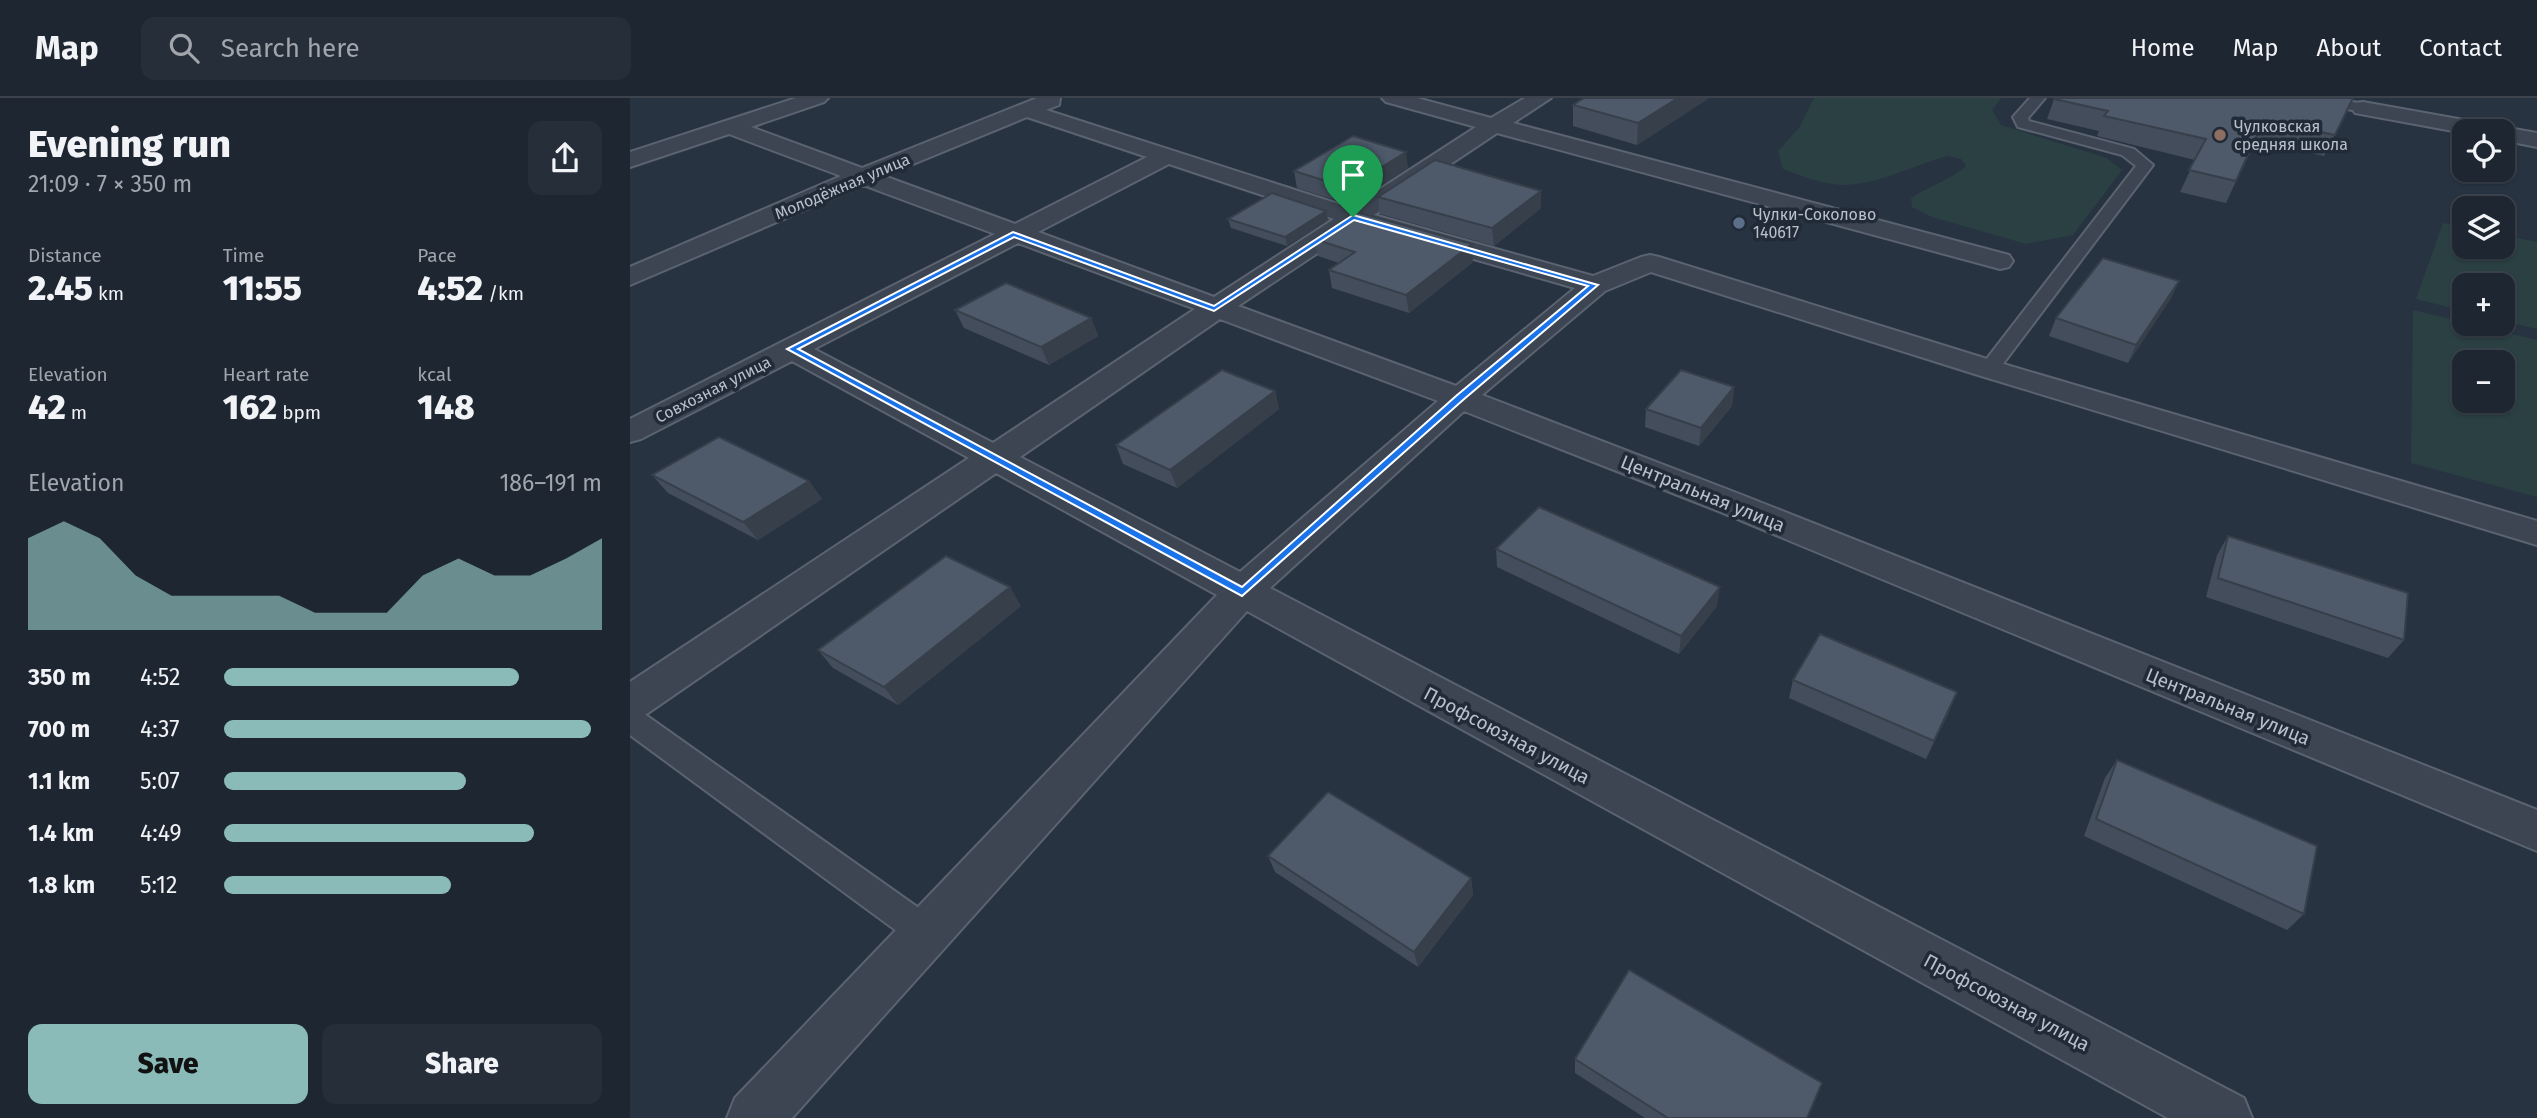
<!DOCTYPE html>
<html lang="en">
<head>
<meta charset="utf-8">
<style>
	body { margin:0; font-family:"Fira Sans",sans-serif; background:#262e3a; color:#f1f3f6; height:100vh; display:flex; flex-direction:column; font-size:26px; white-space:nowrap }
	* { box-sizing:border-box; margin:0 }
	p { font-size:23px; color:#a1a5ac }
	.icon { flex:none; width:38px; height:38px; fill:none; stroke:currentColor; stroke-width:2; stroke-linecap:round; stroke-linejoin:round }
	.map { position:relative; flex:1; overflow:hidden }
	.details { display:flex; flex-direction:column; background:#1e2632; width:630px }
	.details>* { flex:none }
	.tools { position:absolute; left:1822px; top:21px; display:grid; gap:14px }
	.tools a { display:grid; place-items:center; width:63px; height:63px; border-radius:14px; background:#1e2632; box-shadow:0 2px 5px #0004,0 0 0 2px #3c434d; font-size:35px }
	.pin { position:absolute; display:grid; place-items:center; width:60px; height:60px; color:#fff; margin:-72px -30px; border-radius:50% 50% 50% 0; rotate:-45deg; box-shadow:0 0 7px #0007 }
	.pin .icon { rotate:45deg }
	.round { display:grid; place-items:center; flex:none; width:74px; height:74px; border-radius:14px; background:#262e3a }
	.overview { display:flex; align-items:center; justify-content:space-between; height:119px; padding:0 28px }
	h1 { font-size:38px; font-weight:800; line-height:52px }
	.figures { display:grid; grid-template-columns:repeat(3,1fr); gap:10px; height:119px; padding:7px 28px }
	.figures div { display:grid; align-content:center }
	.figures b { font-size:35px; font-weight:800 }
	.figures small { font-size:19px; font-weight:400 }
	.figures p { font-size:19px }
	.chart { height:196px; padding:14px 28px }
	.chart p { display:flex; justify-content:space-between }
	.chart svg { width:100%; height:126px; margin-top:7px; fill:#8bbbb9; opacity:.7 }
	.cta { display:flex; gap:14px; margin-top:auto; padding:14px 28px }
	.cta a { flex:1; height:80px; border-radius:14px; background:#8bbbb9; color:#111; font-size:28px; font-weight:800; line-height:80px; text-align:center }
	.cta a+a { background:#262e3a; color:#f1f3f6 }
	ul { padding:0 28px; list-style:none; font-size:23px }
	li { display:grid; grid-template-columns:112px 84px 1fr; align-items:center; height:52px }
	li i { height:18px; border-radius:9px; background:#8bbbb9 }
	header { display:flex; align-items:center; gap:42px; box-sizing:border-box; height:98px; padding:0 35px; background:#1e2632; border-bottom:2px solid #3c434d }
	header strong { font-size:33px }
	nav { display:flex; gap:38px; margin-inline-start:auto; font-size:24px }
	.search { width:490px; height:63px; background:#262e3a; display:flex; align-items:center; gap:18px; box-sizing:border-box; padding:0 24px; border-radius:14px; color:#a1a5ac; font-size:26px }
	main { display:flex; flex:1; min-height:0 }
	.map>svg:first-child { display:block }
	.green { fill:#2a4043; fill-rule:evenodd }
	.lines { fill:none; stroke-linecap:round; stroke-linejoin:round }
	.service-casing { stroke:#5a636f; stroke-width:4 }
	.minor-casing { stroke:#5a636f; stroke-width:4 }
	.service { fill:#3c4551; fill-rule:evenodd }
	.minor { fill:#3c4551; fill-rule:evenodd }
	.wall { fill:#434d5b }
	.shaded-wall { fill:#373f4a }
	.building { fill:#4e5a6a; stroke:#373f4a; stroke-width:2 }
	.route { fill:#1a73e8; stroke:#fff; stroke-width:2; fill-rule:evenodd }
	.education-dot { fill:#8d6e63; stroke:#212a37; stroke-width:2.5 }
	.service-dot { fill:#5c6f8a; stroke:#212a37; stroke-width:2.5 }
	.labels { text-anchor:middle; stroke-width:7; stroke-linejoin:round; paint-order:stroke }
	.far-poi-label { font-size:16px; fill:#b9c0cb; stroke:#212a37; text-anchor:start }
	.far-street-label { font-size:16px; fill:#b9c0cb; stroke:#212a37 }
	.street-label { font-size:19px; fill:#b9c0cb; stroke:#212a37 }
</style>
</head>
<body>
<header>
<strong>Map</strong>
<div class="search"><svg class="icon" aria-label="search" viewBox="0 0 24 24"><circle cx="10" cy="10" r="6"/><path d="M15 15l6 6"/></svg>Search here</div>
<nav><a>Home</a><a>Map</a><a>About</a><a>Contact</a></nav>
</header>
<main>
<section class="details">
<div class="overview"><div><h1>Evening run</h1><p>21:09 · 7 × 350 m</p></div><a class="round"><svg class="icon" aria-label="share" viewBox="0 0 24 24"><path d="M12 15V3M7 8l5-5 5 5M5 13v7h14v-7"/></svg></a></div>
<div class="figures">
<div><p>Distance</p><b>2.45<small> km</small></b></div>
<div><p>Time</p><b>11:55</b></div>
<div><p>Pace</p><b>4:52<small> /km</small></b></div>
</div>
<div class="figures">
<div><p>Elevation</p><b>42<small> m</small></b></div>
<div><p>Heart rate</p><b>162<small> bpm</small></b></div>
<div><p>kcal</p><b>148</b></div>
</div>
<div class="chart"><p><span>Elevation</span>186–191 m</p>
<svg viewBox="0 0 160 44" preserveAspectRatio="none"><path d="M0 44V12L10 6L20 12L30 25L40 32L50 32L60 32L70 32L80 38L90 38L100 38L110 25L120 19L130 25L140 25L150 19L160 12V44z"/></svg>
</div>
<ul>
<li><b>350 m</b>4:52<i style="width:78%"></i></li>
<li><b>700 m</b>4:37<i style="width:97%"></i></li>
<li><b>1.1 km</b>5:07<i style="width:64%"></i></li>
<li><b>1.4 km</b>4:49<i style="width:82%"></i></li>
<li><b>1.8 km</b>5:12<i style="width:60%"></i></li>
</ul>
<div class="cta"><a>Save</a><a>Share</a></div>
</section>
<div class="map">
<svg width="1907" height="1020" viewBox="0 0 1907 1020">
	<rect width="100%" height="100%" fill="#283342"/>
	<g class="green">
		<path d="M1184,0H1371L1362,12L1371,27L1477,60L1492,72L1443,137L1396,146L1302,119L1282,109L1281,100C1299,88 1320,82 1336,68L1331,61L1318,58C1283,67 1249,87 1212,87C1192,86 1171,78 1153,71L1148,53L1169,30Z"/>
		<path d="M1813,125L1834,129V149H1872L1873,137L1907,144V231L1873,223L1872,187H1834V213L1786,201Z"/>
		<path d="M1783,212L1907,242V399L1781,365ZM1834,264H1872V303H1834Z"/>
	</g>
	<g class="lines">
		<g class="service-casing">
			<g id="service">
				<path d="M1400,0H1415L1398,20L1399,23L1504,51L1523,67L1366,275H1352L1349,271L1352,267L1506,68L1492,57L1388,29L1383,19Z"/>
				<path d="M1673,0H1703L1738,7L1740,10L1733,14L1680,4Z"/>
				<path d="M0,609L10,613L307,823L312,834L307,845L295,850L283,845L0,637Z"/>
			</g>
		</g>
		<g class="minor-casing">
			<g id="minor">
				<path d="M166,0H198L194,4L121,29L232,70L407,0H430L429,7L416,12L721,110L846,29L756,4L752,0H787L861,20L895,0H921L883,25L1379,157L1383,163L1379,169L1370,171L867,35L744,117L963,178L1011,159L1020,157L1029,159L1370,265L1907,423V447L1348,277L1021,174L975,193L852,297L1112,397L1907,712V753L1088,413L834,313L640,490L1614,1000L1622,1020H1538L617,513L162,1020H97L105,1000L587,497L366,375L15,617L0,622V584L339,360L162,263L11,341L0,344V321L365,136L233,87L0,187V169L211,78L99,36L0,69V54ZM397,19L517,59L385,126L254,78ZM539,66L704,121L584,199L408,134ZM728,128L945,190L826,288L608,208ZM388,145L565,211L363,345L184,251ZM590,221L808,303L610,474L390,359Z"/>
				<path d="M1733,4L1907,35V49L1872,42V33L1834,35L1725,15L1722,10L1725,5Z"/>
			</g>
		</g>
		<use href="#service" class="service"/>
		<use href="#minor" class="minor"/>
	</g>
	<g class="wall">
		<path d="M1079,0L1007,47L943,28V7Z"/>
		<path d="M1723,0L1694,58L1625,42L1596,105L1550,94L1565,62L1467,38L1469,33L1417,21L1424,1Z"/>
		<path d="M778,70L721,107L667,90L664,73Z"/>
		<path d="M911,93V110L864,148L750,116L748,99Z"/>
		<path d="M696,113L698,122L657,148L601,130L598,121Z"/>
		<path d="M684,141L843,164L779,215L702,190L699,172L709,165L688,158Z"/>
		<path d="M1549,183L1541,200L1498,265L1419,238L1426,220Z"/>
		<path d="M325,212L461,220L468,238L419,267L334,230Z"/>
		<path d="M1104,289L1102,308L1069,348L1015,329L1016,311Z"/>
		<path d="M645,293L649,311L547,390L493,366L486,347Z"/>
		<path d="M22,377L179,383L192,401L128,442L38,395Z"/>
		<path d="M1598,438L1774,542L1758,560L1576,499L1587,457Z"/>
		<path d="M866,451L1087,508L1049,556L867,469Z"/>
		<path d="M391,508L268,607L203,570L188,552Z"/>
		<path d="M1163,582L1320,612L1296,661L1159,600Z"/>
		<path d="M1487,662L1674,816L1657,832L1454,738L1475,680Z"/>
		<path d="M638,758L841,780L843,797L788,869L645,774Z"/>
		<path d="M945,961L1177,1020H1015L945,975Z"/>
	</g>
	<g class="shaded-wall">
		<path d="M1048,0H1079L1007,47L1008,25Z"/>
		<path d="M776,54L778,70L721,107L718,90Z"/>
		<path d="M911,93V110L864,148L862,130Z"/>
		<path d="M696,113L698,122L657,148L655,139Z"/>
		<path d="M842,146L843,164L779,215L776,197Z"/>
		<path d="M1549,183L1541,200L1498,265L1506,247Z"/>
		<path d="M461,220L468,238L419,267L411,249Z"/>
		<path d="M1104,289L1102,308L1069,348L1071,330Z"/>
		<path d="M645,293L649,311L547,390L540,372Z"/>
		<path d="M179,383L192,401L128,442L113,424Z"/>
		<path d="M380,489L391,508L268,607L254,589Z"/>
		<path d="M1090,489L1087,508L1049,556L1051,538Z"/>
		<path d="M1327,594L1320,612L1296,661L1304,643Z"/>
		<path d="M841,780L843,797L788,869L784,854Z"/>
	</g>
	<g class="building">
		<path d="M954,0H1048L1008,25L943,7Z"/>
		<path d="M1424,0H1723L1705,37L1634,22L1606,83L1559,72L1576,41L1474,18L1478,13L1424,1Z"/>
		<path d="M723,38L776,54L718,90L664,73Z"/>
		<path d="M805,62L911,93L862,130L748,99Z"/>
		<path d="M642,95L696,113L655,139L598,121Z"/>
		<path d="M726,114L842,146L776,197L699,172L725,154L684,141Z"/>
		<path d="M1473,160L1549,183L1506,247L1426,220Z"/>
		<path d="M376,185L461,220L411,249L325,212Z"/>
		<path d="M592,272L645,293L540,372L486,347Z"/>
		<path d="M1051,272L1104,289L1071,330L1016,311Z"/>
		<path d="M89,339L179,383L113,424L22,377Z"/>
		<path d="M909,409L1090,489L1051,538L866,451Z"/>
		<path d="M1598,438L1778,495L1774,542L1588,480Z"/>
		<path d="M316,458L380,489L254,589L188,552Z"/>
		<path d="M1190,536L1327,594L1304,643L1163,582Z"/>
		<path d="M1487,662L1687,748L1674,816L1466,721Z"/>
		<path d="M698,694L841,780L784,854L638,758Z"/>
		<path d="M999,872L1192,985L1177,1020H1038L945,961Z"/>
	</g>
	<path class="route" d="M723,117L968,187L833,302L612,498L157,251L383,134L584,208ZM724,122L958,188L826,298L612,489L168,251L384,139L584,213Z"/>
	<circle class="education-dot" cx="1590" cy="37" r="7"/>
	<circle class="service-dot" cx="1109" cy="125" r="7"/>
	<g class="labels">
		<g class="far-poi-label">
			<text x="1604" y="34">Чулковская<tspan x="1604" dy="18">средняя школа</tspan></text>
			<text x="1123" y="122">Чулки-Соколово<tspan x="1123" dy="18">140617</tspan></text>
		</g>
		<g class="far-street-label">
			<text transform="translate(212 88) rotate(-23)" y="6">Молодёжная улица</text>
			<text transform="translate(83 291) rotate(-27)" y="6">Совхозная улица</text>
		</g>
		<g class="street-label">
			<text transform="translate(1073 395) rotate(22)" y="7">Центральная улица</text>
			<text transform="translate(1598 608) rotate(22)" y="7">Центральная улица</text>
			<text transform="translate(877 637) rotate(28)" y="7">Профсоюзная улица</text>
			<text transform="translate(1377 904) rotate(28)" y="7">Профсоюзная улица</text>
		</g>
	</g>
</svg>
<div class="tools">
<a><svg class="icon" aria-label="locate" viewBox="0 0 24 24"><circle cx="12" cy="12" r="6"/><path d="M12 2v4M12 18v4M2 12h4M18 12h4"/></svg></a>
<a><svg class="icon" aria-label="layers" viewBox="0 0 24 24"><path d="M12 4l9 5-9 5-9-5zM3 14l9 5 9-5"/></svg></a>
<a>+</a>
<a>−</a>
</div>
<div class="pin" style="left:723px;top:119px;background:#1e9e55"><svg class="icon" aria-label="arrive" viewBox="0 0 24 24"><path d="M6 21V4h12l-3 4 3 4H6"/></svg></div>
</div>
</main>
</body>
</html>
